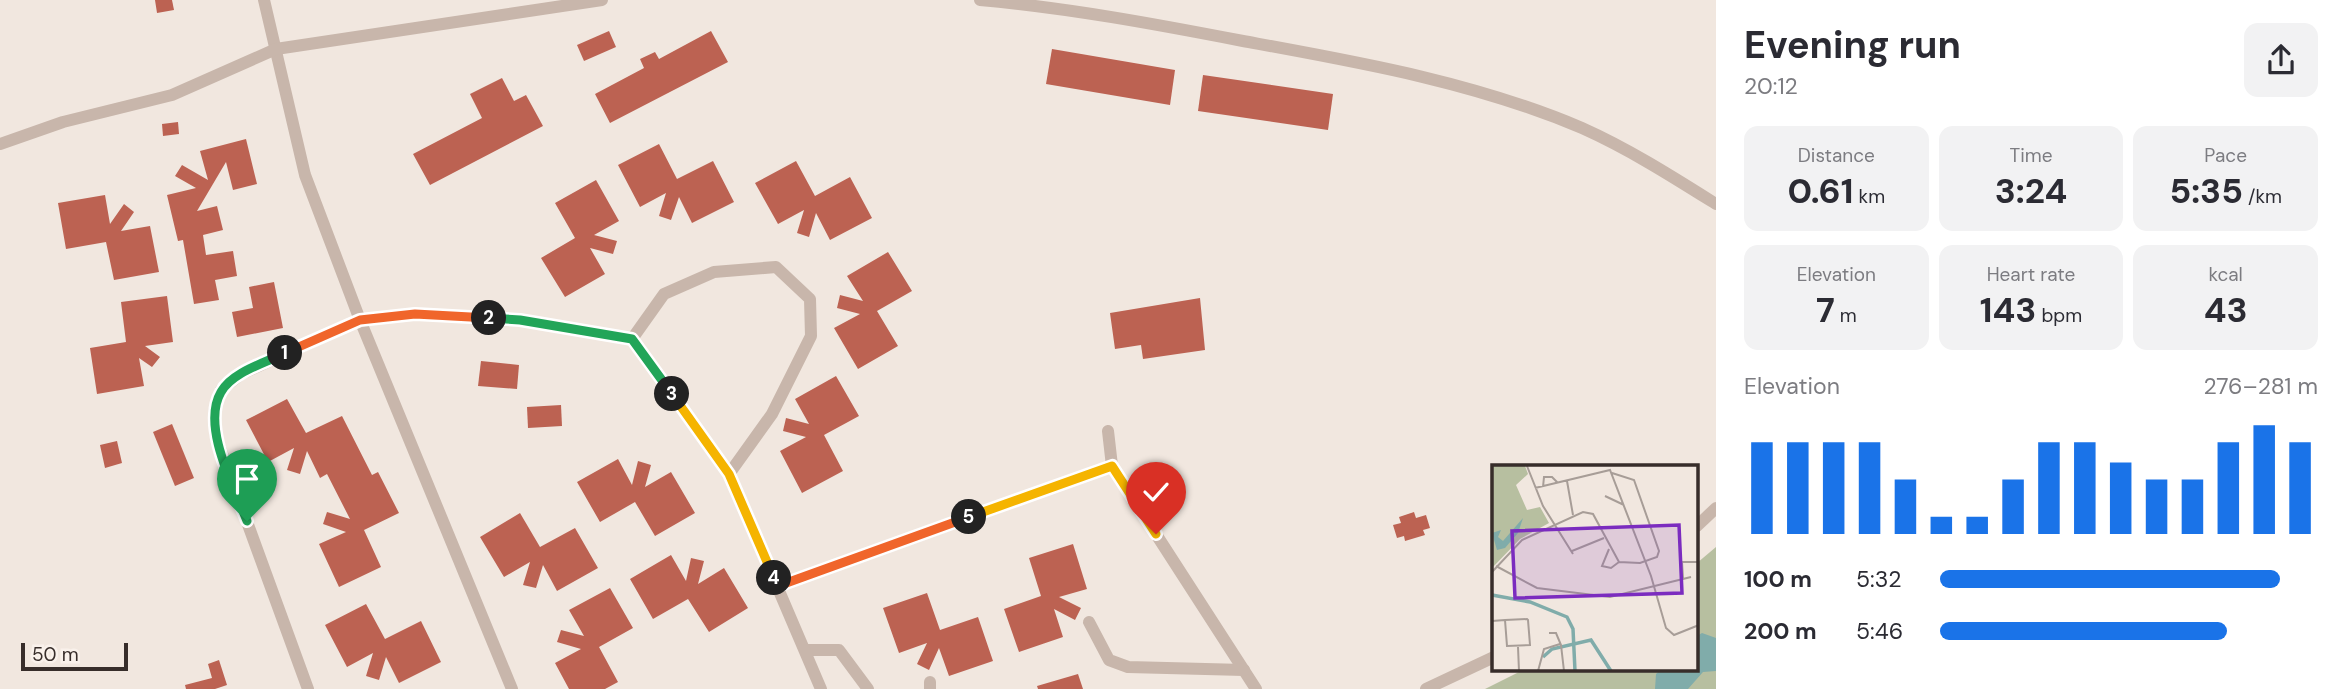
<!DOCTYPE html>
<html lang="en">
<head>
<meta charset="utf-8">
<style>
	body { margin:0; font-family:"DM Sans",sans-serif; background:#f2f2f3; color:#2b2b33; height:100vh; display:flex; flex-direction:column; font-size:26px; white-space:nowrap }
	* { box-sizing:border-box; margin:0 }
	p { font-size:23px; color:#7c7c81 }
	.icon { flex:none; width:38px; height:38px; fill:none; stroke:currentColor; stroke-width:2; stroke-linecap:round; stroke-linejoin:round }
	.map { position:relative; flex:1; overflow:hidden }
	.side { display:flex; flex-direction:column; background:#fff; width:630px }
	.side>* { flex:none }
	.scale { position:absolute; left:21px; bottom:18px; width:107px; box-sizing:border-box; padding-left:7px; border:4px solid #372d2a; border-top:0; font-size:19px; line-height:24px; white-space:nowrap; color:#372d2a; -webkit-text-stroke:5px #f9f1eb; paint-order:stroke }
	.pin { position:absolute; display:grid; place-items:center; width:60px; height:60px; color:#fff; margin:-72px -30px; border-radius:50% 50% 50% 0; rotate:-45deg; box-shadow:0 0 7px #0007 }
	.pin .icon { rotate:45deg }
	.km { position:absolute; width:35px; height:35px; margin:-18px; border-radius:50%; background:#222; color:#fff; font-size:19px; line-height:35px; text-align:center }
	.round { display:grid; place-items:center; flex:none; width:74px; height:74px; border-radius:14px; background:#f2f2f3 }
	.overview { display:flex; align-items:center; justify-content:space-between; height:119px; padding:0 28px }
	h1 { font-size:38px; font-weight:700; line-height:52px }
	.figures { display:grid; grid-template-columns:repeat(3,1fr); gap:10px; height:119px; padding:7px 28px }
	.figures div { display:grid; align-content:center; border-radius:14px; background:#f2f2f3; text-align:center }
	.figures b { font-size:35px; font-weight:700 }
	.figures small { font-size:19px; font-weight:400 }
	.figures p { font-size:19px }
	.chart { height:196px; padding:14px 28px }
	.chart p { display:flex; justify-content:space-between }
	.chart svg { width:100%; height:126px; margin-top:7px; stroke:#1a73e8; stroke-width:6 }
	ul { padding:0 28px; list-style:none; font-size:23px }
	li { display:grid; grid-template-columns:112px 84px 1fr; align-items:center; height:52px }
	li i { height:18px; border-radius:9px; background:#1a73e8 }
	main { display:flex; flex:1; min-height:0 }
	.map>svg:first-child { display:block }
	.green { fill:#b7bfa0 }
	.water { fill:#80acaa }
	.building { fill:#bc6252 }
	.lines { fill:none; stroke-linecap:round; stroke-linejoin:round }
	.minor { stroke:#c8b6ab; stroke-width:12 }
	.split-1-casing { stroke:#fff; stroke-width:14 }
	.split-2-casing { stroke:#fff; stroke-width:14 }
	.split-3-casing { stroke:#fff; stroke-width:14 }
	.split-4-casing { stroke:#fff; stroke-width:14 }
	.split-5-casing { stroke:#fff; stroke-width:14 }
	.split-6-casing { stroke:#fff; stroke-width:14 }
	.split-1 { stroke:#22a559; stroke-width:9 }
	.split-2 { stroke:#f0652b; stroke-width:9 }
	.split-3 { stroke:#22a559; stroke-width:9 }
	.split-4 { stroke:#f5b400; stroke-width:9 }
	.split-5 { stroke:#f0652b; stroke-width:9 }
	.split-6 { stroke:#f5b400; stroke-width:9 }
	.inset-river { fill:none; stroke:#80acaa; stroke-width:3.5 }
	.inset-road { fill:none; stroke:#a79d97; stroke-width:2 }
	.view { fill:#7b2cbf; fill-opacity:0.15; stroke:#7b2cbf; stroke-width:3.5 }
	.inset-edge { fill:none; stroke:#372d2a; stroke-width:3.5 }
</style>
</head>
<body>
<main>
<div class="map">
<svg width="1716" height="689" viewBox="0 0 1716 689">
	<rect width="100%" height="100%" fill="#f1e7df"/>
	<path class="green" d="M1716,547V689H1485L1523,670H1697V563Z"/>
	<path class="water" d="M1702,633L1716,638V671L1703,672L1688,689H1655L1656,674L1661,670H1697V636Z"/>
	<g class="building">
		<path d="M155,0H172L174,10L157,13Z"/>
		<path d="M609,31L616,47L584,61L577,45Z"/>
		<path d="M711,31L728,62L610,123L595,94L644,68L640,59L655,52L659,59Z"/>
		<path d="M1052,49L1175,70L1170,105L1046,84Z"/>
		<path d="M1203,75L1333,94L1328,130L1198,111Z"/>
		<path d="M502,78L514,101L526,95L543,126L430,185L413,154L482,118L470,94Z"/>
		<path d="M178,122L179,134L163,136L162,124Z"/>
		<path d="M246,139L257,184L233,190L226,162L197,211L217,206L223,230L203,235L206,255L233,251L237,276L215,280L219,300L194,304L183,240L178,241L167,195L196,188L175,176L182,165L208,180L200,151Z"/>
		<path d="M659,144L677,179L713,161L734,202L692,223L679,197L671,220L659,216L666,193L640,207L618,165Z"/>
		<path d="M796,161L815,196L850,177L872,218L830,240L816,213L809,237L797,233L804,210L778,224L755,183Z"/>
		<path d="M596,180L619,221L594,235L617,241L613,254L590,248L605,274L565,297L541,258L575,238L555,203Z"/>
		<path d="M105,195L110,224L124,204L134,212L121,231L150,226L159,272L114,280L106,242L66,249L58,203Z"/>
		<path d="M888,252L912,291L877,311L898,346L858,369L834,328L860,314L837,308L840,295L863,301L847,276Z"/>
		<path d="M274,282L283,328L237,337L232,312L253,308L249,287Z"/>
		<path d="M167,296L173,342L145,346L160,357L152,367L139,358L144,386L97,394L90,348L126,342L121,302Z"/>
		<path d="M1200,298L1205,350L1143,359L1141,345L1115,349L1110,313Z"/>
		<path d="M481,361L519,365L517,389L478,386Z"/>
		<path d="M836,376L859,416L824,435L843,471L802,493L780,451L806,437L783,431L786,418L809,424L795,399Z"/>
		<path d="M287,399L306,433L342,416L372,475L378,472L399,513L364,530L381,567L339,587L319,544L346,532L323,524L327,512L350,519L327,474L320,478L307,451L300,474L287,470L294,448L268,462L246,420Z"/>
		<path d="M561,405L562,426L528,428L527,407Z"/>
		<path d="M172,424L194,478L175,486L153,432Z"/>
		<path d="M117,441L122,463L105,468L100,445Z"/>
		<path d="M618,459L632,485L638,461L651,465L645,487L671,472L695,513L655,536L635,502L600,522L577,482Z"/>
		<path d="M1414,512L1416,518L1426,515L1430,528L1423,530L1425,535L1405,541L1404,536L1397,538L1393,525L1401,523L1399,517Z"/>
		<path d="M520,513L540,547L575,528L598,568L557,591L543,565L536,588L523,585L530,562L504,577L480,537Z"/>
		<path d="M1073,544L1087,589L1059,597L1081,608L1075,620L1054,609L1063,637L1019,652L1004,609L1041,596L1029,558Z"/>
		<path d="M671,555L686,581L691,558L704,561L698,584L724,568L748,608L709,632L688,599L653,619L630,579Z"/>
		<path d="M610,588L633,628L599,647L618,682L605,689H569L555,663L581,649L557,642L561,630L584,636L569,610Z"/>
		<path d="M927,593L940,630L978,617L993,661L949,676L939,648L929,670L917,664L927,643L899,653L883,608Z"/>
		<path d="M366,604L385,639L421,621L441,662L399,683L386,657L379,680L366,676L373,653L347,667L325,625Z"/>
		<path d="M219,660L227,685L215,689H186L185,685L212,678L208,664Z"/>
		<path d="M1078,674L1083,689H1038L1037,686Z"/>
	</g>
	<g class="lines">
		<g class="minor">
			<path d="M264,0L305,175L360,320L512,689"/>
			<path d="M980,0C1069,8 1155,24 1243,41C1358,62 1474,82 1582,128C1629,149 1673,177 1716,204"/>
			<path d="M0,144L63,122L172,95L276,49L602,0"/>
			<path d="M632,339L664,294L714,272L776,267L810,299L811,336L772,414L729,474"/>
			<path d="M1108,431L1112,466L1256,689"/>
			<path d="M1697,526L1716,508"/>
			<path d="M778,586L1112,466"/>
			<path d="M1089,622L1109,660L1128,667L1244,670"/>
			<path d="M806,650H839L868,689"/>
			<path d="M930,682V689"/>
			<path d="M308,689L216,437L214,412L221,390L241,374L360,320L416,314L520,320L632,339L729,474L821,689"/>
			<path d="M1426,689L1494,657"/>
		</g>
	</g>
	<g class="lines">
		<g class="split-1-casing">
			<path id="split-1" d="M247,521C234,487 201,426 221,392C232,372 265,363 285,353"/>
		</g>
		<g class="split-2-casing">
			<path id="split-2" d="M285,353L360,320L415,314L489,318"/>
		</g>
		<g class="split-3-casing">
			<path id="split-3" d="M489,318L520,320L632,339L672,394"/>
		</g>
		<g class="split-4-casing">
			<path id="split-4" d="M672,394L729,474L774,578"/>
		</g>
		<g class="split-5-casing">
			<path id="split-5" d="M774,578L778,586L969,517"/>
		</g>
		<g class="split-6-casing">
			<path id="split-6" d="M969,517L1112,466L1156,534"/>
		</g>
		<use href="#split-1" class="split-1"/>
		<use href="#split-2" class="split-2"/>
		<use href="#split-3" class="split-3"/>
		<use href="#split-4" class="split-4"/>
		<use href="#split-5" class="split-5"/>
		<use href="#split-6" class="split-6"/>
	</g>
	<g transform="translate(1492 465)">
		<rect width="206" height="206" fill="#f1e7df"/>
		<path d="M0,1H33L36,9L24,20L35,45L48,42L57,58L28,74L0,103Z" fill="#b7bfa0"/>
		<path d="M31,53L26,68L13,83L5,85L0,68L9,65L6,72L11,76Z" fill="#80acaa"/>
		<path class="inset-river" d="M0,130L38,137L75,152L81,164L83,206M51,192L60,184L99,175L119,206"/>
		<path class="inset-road" d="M35,1L51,41L81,89M75,16L81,50M51,22L52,12H60L66,18M43,23L118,5L159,111L174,163L182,170L207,160M113,31L132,40M117,84L110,101L119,103L127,97M80,86L112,73M4,101L45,123L118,132L199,112M0,107L30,75L91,47L101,49L127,97L148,98L165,92L167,86L142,15L120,8M191,113L190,97H207M0,156L13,155L35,154L36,155L38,180L15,181L13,155M57,168H64L69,180L72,206M26,182L27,206M46,206L52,184L68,179"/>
		<path class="view" d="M187,60L190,128L23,133L20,66Z"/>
		<rect width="206" height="206" class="inset-edge"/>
	</g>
</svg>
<div class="scale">50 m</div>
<div class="pin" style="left:247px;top:521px;background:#1e9e55"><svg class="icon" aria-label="arrive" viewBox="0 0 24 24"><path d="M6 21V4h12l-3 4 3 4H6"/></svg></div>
<div class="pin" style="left:1156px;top:534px;background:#d93025"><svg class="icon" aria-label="check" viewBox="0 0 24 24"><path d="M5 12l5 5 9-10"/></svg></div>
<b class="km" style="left:285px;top:353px">1</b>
<b class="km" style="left:489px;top:318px">2</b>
<b class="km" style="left:672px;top:394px">3</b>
<b class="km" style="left:774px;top:578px">4</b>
<b class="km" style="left:969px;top:517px">5</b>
</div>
<section class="side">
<div class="overview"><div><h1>Evening run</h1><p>20:12</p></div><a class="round"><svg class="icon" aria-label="share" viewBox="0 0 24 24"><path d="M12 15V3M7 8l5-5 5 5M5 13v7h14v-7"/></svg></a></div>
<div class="figures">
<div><p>Distance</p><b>0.61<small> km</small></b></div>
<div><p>Time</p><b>3:24</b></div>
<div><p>Pace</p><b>5:35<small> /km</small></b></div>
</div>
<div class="figures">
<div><p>Elevation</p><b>7<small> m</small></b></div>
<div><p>Heart rate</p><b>143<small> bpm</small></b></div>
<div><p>kcal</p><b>43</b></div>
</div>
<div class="chart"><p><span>Elevation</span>276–281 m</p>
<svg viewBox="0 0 160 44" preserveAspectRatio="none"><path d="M5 44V12M15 44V12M25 44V12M35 44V12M45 44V25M55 44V38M65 44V38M75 44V25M85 44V12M95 44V12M105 44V19M115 44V25M125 44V25M135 44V12M145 44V6M155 44V12"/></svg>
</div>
<ul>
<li><b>100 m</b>5:32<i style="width:90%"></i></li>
<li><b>200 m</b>5:46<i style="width:76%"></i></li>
</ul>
</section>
</main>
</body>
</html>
